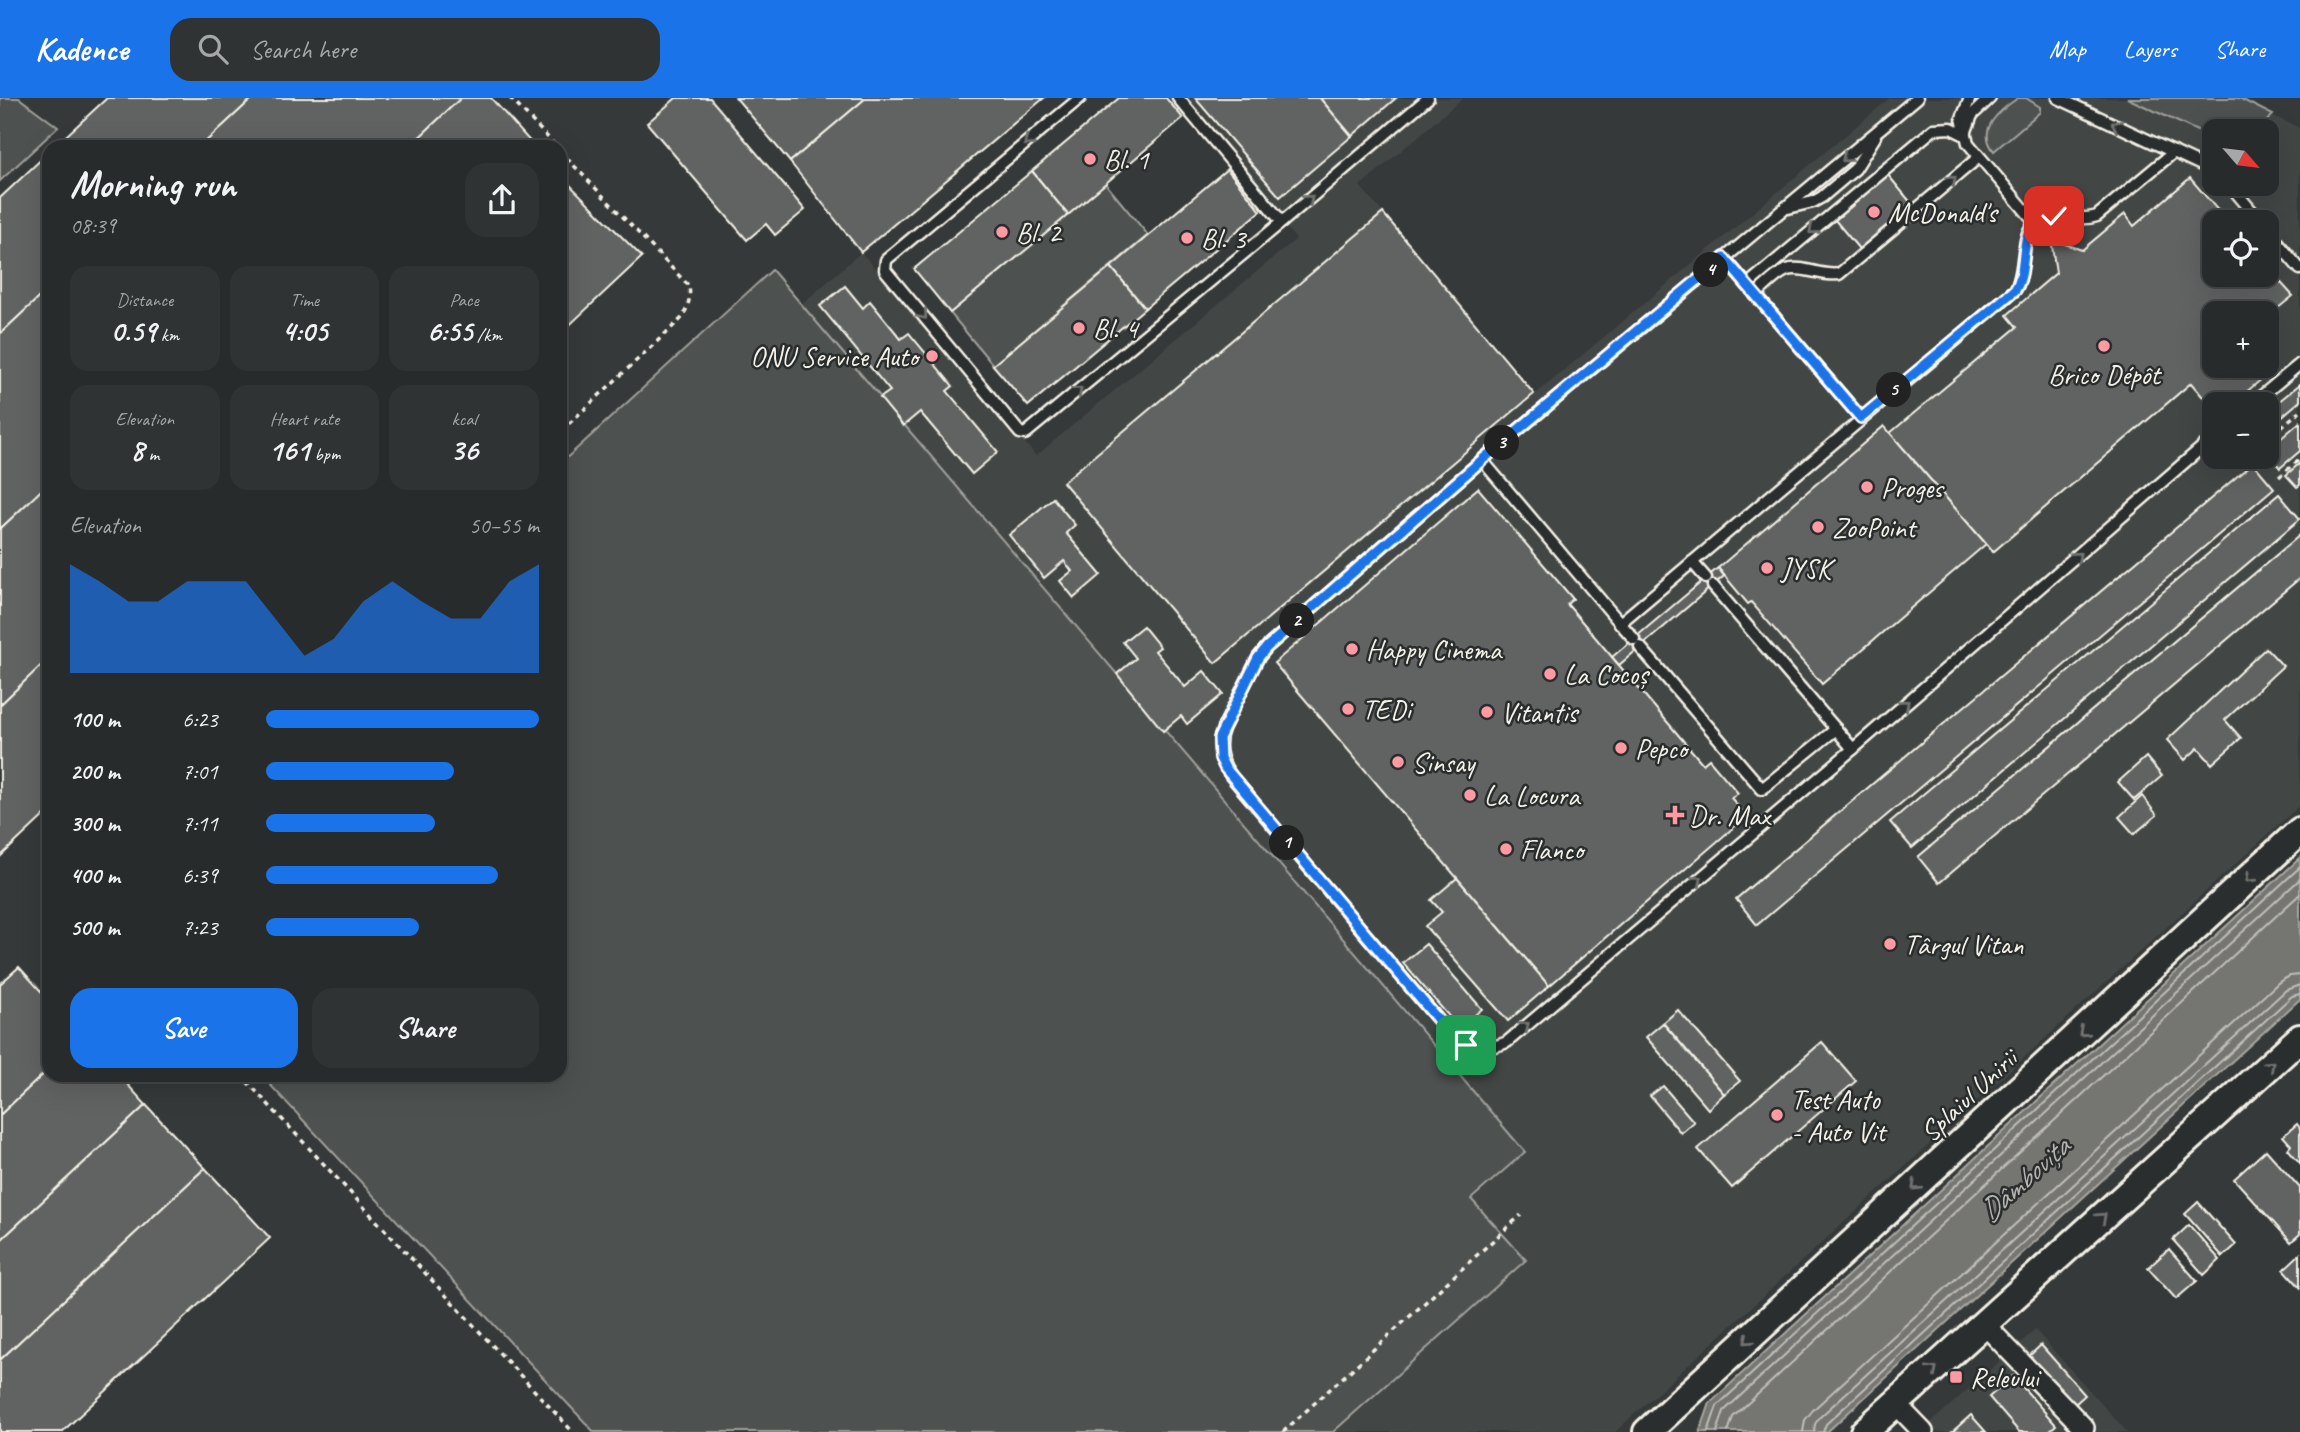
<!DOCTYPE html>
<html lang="en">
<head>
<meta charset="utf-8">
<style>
	body { margin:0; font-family:Caveat,sans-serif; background:#303333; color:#f1f3f6; height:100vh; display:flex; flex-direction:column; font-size:26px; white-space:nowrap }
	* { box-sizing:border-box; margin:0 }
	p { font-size:23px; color:#a5a7a9 }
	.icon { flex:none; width:38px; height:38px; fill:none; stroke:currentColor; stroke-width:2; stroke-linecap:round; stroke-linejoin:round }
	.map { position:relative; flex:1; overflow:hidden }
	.drawer { position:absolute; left:42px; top:42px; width:525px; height:942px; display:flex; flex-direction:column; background:#282b2b; border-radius:21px; box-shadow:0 7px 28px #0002,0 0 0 2px #444747 }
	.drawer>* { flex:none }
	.needle { width:46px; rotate:118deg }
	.controls { position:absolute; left:2202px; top:21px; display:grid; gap:14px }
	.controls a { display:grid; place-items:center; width:77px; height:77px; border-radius:14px; background:#282b2b; box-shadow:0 7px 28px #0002,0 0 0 2px #444747; font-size:35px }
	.pin { position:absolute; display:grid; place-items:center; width:60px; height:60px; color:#fff; margin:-30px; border-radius:14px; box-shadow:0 4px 10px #0006 }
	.km { position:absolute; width:35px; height:35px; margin:-18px; border-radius:50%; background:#222; color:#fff; font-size:19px; line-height:35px; text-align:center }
	.round { display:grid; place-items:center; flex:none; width:74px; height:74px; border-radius:21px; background:#303333 }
	.summary { display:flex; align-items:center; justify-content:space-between; height:119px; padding:0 28px }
	h1 { font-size:38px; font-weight:600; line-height:52px }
	.metrics { display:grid; grid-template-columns:repeat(3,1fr); gap:10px; height:119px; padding:7px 28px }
	.metrics div { display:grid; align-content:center; border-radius:18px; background:#303333; text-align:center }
	.metrics b { font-size:30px; font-weight:600 }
	.metrics small { font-size:19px; font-weight:400 }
	.metrics p { font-size:19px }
	.chart { height:196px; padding:14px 28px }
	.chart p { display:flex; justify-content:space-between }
	.chart svg { width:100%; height:126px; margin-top:7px; fill:#1a73e8; opacity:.7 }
	.button { display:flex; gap:14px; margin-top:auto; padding:14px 28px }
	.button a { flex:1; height:80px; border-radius:21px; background:#1a73e8; color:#fff; font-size:28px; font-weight:600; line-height:80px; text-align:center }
	.button a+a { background:#303333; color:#f1f3f6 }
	ul { padding:0 28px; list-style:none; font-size:23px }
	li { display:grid; grid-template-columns:112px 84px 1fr; align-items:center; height:52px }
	li i { height:18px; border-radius:9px; background:#1a73e8 }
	header { display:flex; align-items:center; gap:42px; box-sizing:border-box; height:98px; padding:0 35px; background:#1a73e8; color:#fff }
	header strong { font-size:33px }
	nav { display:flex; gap:38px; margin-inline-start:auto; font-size:24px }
	.search { width:490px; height:63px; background:#303333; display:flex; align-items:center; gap:18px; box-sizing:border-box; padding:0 24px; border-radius:21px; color:#a5a7a9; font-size:26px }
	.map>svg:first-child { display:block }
	.built { fill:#434645; fill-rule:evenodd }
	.green { fill:#4e514f; stroke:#a1a19c; stroke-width:2 }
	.water { fill:#757572; stroke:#a8a7a1; stroke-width:2 }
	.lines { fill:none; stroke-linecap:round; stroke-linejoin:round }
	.shore { stroke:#c1bfb9; stroke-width:2 }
	.building { fill:#616362; stroke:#f4f1e8; stroke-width:2 }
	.service-casing { stroke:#f4f1e8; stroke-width:15 }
	.minor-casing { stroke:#f4f1e8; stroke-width:24 }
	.secondary-casing { stroke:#f4f1e8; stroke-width:32 }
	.path { stroke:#f4f1e8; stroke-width:3.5; stroke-dasharray:5 5; stroke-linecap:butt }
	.service { stroke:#2a2d2e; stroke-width:10 }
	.minor { stroke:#2a2d2e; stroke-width:19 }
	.secondary { stroke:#2a2d2e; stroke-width:26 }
	.oneway { stroke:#71726f }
	.route-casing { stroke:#fff; stroke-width:14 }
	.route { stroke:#1a73e8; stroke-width:9 }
	.poi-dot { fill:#ff9aa2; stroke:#2a2d2e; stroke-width:2.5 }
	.labels { text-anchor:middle; stroke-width:5; stroke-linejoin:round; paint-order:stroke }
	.poi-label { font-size:28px; fill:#f4f1e8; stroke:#2a2d2e; text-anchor:start }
	.street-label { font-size:28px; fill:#f4f1e8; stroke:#2a2d2e }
	.water-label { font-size:30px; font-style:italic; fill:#b4b3ad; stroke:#2a2d2e }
</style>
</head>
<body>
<header>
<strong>Kadence</strong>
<div class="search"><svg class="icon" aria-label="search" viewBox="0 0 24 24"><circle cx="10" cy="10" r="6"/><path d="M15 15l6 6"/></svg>Search here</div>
<nav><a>Map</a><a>Layers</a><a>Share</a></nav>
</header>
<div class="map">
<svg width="2300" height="1334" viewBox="0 0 2300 1334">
	<rect width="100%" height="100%" fill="#363939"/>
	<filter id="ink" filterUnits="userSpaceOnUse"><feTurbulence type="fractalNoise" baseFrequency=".0143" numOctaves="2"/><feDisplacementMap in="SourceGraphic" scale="14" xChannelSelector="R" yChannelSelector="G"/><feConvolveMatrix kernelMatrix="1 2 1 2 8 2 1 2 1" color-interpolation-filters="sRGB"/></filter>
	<g filter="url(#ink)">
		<g class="built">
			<path d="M1178,0H1463L1360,88L1383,115L1215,564L1890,0H2231L2300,30V707L1615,1334H1333L1525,1162L1471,1101L1525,1054L1168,644L802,206L861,154L1036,358L1296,141ZM2214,33H2266V86H2214ZM2214,124H2266V177H2214ZM2214,215H2266V268H2214ZM2214,306H2266V359H2214Z"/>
			<path d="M2035,1232L2127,1334H1920Z"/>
		</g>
		<g class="green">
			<path d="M0,0H19L58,29L0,83Z"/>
			<path d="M2018,0H2026L2040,9V14L1994,53C1976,31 2000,12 2018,0Z"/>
			<path d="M2127,0H2239L2273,17L2256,33H2214V41Z"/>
			<path d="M1105,85L1148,137L993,267L950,215Z"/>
			<path d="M772,172L1525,1054L1471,1101L1526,1162L1333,1334H594L261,977L560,976V366Z"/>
		</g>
		<path class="water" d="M2300,760V901L1827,1334H1700L1710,1305Z"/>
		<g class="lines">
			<g class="shore">
				<path d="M1708,1334L1717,1308L2300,769"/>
				<path d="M1717,1334L1724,1313L2300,781"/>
				<path d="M1728,1334L1733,1319L2300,796"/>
				<path d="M1803,1334L1805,1322L1813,1312L2279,884L2290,878L2300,877"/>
				<path d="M1814,1334L1815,1326L1820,1319L2286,892L2300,887"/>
				<path d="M1823,1334L1826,1326L2292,898L2300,896"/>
			</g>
		</g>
		<g class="building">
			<path d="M107,0H253L200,49H54Z"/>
			<path d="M253,0H461L409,49H200Z"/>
			<path d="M461,0H491L535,49H409Z"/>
			<path d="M676,0H710L805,112L775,137L766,126L747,142L647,25Z"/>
			<path d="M736,0H866L790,64Z"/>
			<path d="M866,0H1044L861,154L790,64Z"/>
			<path d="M1119,0H1166L1183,20L1068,117L1032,73Z"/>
			<path d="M1195,0H1320L1352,38L1280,99Z"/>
			<path d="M1320,0H1396L1352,38Z"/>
			<path d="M49,54V190L0,236V100Z"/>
			<path d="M1227,71L1261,113L1145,210L1111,169Z"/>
			<path d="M1032,73L1068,117L950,215L914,171Z"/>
			<path d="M1888,77L1912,106L1859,151L1835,122Z"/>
			<path d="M561,78L642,159L560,236V79Z"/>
			<path d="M2190,80L2228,124H2214V177H2266V168L2293,198L2266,220V215H2214V268H2262L2269,275L2232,306H2214V312L2191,285L1993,454L1890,335L2017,229L2007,217L2056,175L2051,141L2082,152L2125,116L2134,128Z"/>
			<path d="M1383,115L1534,296L1215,565L1063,384Z"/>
			<path d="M1111,169L1145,210L1028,308L993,267Z"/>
			<path d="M845,188L863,210L870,203L901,241L909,235L953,288L947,293L998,354L972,376L920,314L903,328L880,300L890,293L820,208Z"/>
			<path d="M49,190V385L0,431V236Z"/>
			<path d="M2300,286V303L2266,332V314Z"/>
			<path d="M2300,324V353L2280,370L2266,353Z"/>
			<path d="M1884,328L1986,446L1822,586L1751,504L1748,506L1718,470Z"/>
			<path d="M2253,365L2274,390L1757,827L1736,801Z"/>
			<path d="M2300,365V387L2297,389L2286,377Z"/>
			<path d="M49,385V560L0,607V431Z"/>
			<path d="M1478,390L1573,501L1567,506L1703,666L1709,661L1738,695L1731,700L1747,718L1549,888L1274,565Z"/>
			<path d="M2279,396L2300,421L1912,750L1890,724Z"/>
			<path d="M1053,400L1075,427L1066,435L1101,477L1074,500L1060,483L1072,473L1064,463L1044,480L1009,437Z"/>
			<path d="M2300,437V480L1939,785L1918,759Z"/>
			<path d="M1718,470L1724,478L1619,567L1612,559Z"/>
			<path d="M1143,528L1160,549L1155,553L1185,589L1204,573L1223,596L1187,626L1181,618L1163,633L1117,576L1136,560L1123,544Z"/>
			<path d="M2266,550L2283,568L2225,622L2241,640L2212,666L2198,650L2185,662L2167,642Z"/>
			<path d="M49,560V713L0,759V607Z"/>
			<path d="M2146,659L2162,678L2134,702L2118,684Z"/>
			<path d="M2142,698L2157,717L2134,736L2119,719Z"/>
			<path d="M1457,780L1549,888L1508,923L1425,828L1442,814L1431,802Z"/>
			<path d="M1426,846L1482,911L1459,930L1403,865Z"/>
			<path d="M19,869L49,902V971L0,1017V886Z"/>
			<path d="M1678,912L1740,983L1724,996L1663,925Z"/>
			<path d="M1663,925L1724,996L1708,1011L1646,939Z"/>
			<path d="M1822,944L1856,983L1732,1090L1698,1051Z"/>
			<path d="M49,971V976H118L146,1007L0,1143V1017Z"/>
			<path d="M1663,988L1694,1024L1681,1035L1650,998Z"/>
			<path d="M146,1007L205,1070L0,1262V1143Z"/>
			<path d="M2297,1026L2300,1030V1065L2288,1051L2291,1047L2283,1038Z"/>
			<path d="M2266,1052L2300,1090V1136L2291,1144L2234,1081Z"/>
			<path d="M205,1070L270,1140L62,1334H0V1262Z"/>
			<path d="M2198,1104L2236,1147L2223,1159L2185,1116Z"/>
			<path d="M2189,1127L2220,1162L2204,1177L2173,1142Z"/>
			<path d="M2169,1151L2197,1183L2176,1201L2148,1170Z"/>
			<path d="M2300,1156V1189L2284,1171Z"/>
			<path d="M2041,1247L2085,1297L2073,1308L2028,1259Z"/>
			<path d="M2013,1278L2056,1327L2048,1334H2019L1989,1299Z"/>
			<path d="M1971,1317L1986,1334H1952Z"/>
		</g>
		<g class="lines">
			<g class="service-casing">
				<g id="service">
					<path d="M1080,0L886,162L885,172L1020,335L1025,336L1282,124L1428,0"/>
					<path d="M1178,0L1282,124"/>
					<path d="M1917,0L1482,362L1267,549L1258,560L1223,630C1217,648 1220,662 1231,678L1451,937C1467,951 1487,953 1507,944L1853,651L2214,339"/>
					<path d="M1970,0L1962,20L1968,45L2035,124"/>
					<path d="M2058,0L2214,73"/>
					<path d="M1966,33L1972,17L1990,0"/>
					<path d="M2229,86L2261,124"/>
					<path d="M1788,110L1813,104L1822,99L1855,71L1875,39"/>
					<path d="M2266,131L2300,171"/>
					<path d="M1724,160L1861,320"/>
					<path d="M1747,187L1934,31L1951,30L1965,37"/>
					<path d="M1755,197C1765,189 1776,176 1787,172C1803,167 1822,179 1839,176L1979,59"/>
					<path d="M2252,306L2300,266"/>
					<path d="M1482,362L1620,525L2015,192C2029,171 2016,125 2046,119C2063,116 2080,124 2097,118L2174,54"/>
					<path d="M1692,464L1706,480"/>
					<path d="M1713,488L1853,651"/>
					<path d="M1620,525L1634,541"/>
					<path d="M1640,549L1762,691L1836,631"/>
				</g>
			</g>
			<g class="minor-casing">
				<g id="minor">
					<path d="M1984,1226L2084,1330"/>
					<path d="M1896,1306L1923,1334"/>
				</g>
			</g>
			<g class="secondary-casing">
				<g id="secondary">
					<path d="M1647,1334L2300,733"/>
					<path d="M1864,1334L2300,940"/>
				</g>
			</g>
			<g class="path">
				<path d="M510,0L557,49"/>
				<path d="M560,53L689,188C691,201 688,210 681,221L560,334"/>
				<path d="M2266,342L2300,313"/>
				<path d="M2279,379L2300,361"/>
				<path d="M240,976L573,1334"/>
				<path d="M1283,1334L1521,1117"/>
			</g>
			<use href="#service" class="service"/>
			<use href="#minor" class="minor"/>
			<use href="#secondary" class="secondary"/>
		</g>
		<defs><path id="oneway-chevron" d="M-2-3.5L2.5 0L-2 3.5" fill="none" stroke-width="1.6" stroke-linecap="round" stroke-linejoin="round" transform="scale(1.75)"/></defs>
		<g class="oneway">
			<use href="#oneway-chevron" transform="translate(2116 27) rotate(-155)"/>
			<use href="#oneway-chevron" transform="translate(1028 44) rotate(140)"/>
			<use href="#oneway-chevron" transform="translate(1846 60) rotate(140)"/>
			<use href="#oneway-chevron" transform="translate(1952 82) rotate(-40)"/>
			<use href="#oneway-chevron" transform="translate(1309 101) rotate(-40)"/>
			<use href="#oneway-chevron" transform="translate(1813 132) rotate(140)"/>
			<use href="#oneway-chevron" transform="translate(923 217) rotate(50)"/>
			<use href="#oneway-chevron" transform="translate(1078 293) rotate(-40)"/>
			<use href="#oneway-chevron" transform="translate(2077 458) rotate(-41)"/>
			<use href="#oneway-chevron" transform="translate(1905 606) rotate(-41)"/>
			<use href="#oneway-chevron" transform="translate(2250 780) rotate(137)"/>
			<use href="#oneway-chevron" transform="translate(1698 782) rotate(-40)"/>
			<use href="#oneway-chevron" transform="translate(1525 928) rotate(-40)"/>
			<use href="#oneway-chevron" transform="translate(2083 934) rotate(137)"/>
			<use href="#oneway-chevron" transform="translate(2270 967) rotate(-42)"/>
			<use href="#oneway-chevron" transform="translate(1916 1088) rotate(137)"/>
			<use href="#oneway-chevron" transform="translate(2102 1119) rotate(-42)"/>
			<use href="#oneway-chevron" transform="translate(1748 1242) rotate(138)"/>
			<use href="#oneway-chevron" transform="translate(1933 1272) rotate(-42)"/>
		</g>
	</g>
	<g class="lines" filter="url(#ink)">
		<g class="route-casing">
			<path id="route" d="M1466,947L1451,937L1225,670L1220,660L1219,640L1258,560L1267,549L1482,362L1724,160L1861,320L2015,192C2032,166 2012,121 2054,118"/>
		</g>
		<use href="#route" class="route"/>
	</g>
	<g class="poi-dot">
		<circle cx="1090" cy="61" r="7"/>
		<circle cx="1874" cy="114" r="7"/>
		<circle cx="1002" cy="134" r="7"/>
		<circle cx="1187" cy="140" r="7"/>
		<circle cx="1079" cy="230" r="7"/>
		<circle cx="2104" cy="248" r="7"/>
		<circle cx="932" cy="258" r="7"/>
		<circle cx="1867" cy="389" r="7"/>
		<circle cx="1818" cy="429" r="7"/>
		<circle cx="1767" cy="470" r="7"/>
		<circle cx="1352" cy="551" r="7"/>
		<circle cx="1550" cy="576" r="7"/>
		<circle cx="1348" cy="611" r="7"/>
		<circle cx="1487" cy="614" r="7"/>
		<circle cx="1621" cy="650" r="7"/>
		<circle cx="1398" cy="664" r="7"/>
		<circle cx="1470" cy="697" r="7"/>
		<path d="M1671.5 706.5h7v7h7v7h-7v7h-7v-7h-7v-7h7z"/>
		<circle cx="1506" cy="751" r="7"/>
		<circle cx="1890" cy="846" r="7"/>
		<circle cx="1777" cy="1017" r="7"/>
		<rect x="1949" y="1272" width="14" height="14" rx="3.5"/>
	</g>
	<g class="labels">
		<g class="poi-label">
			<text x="1104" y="71">Bl. 1</text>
			<text x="1888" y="124">McDonald's</text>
			<text x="1016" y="144">Bl. 2</text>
			<text x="1201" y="150">Bl. 3</text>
			<text x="1093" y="240">Bl. 4</text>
			<text x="918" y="268" text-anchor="end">ONU Service Auto</text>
			<text x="2104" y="286" text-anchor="middle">Brico Dépôt</text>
			<text x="1881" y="399">Proges</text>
			<text x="1832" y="439">ZooPoint</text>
			<text x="1781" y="480">JYSK</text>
			<text x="1366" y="561">Happy Cinema</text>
			<text x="1564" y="586">La Cocoș</text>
			<text x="1362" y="621">TEDi</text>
			<text x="1501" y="624">Vitantis</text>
			<text x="1635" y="660">Pepco</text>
			<text x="1412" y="674">Sinsay</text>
			<text x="1484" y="707">La Locura</text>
			<text x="1689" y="727">Dr. Max</text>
			<text x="1520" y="761">Flanco</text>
			<text x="1904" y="856">Târgul Vitan</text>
			<text x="1791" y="1011">Test Auto<tspan x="1791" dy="32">- Auto Vit</tspan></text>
			<text x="1970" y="1289">Releului</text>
		</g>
		<g class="street-label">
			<text transform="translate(1968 997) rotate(-43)" y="10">Splaiul Unirii</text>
		</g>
		<g class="water-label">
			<text transform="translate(2024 1081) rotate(-42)" y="10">Dâmbovița</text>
		</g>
	</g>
</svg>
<div class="controls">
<a><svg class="needle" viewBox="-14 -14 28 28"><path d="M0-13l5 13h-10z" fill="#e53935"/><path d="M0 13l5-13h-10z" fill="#a5a7a9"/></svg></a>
<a><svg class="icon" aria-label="locate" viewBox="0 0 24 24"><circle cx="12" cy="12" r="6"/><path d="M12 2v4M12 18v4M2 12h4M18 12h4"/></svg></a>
<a>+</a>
<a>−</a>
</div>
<div class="pin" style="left:1466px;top:947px;background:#1e9e55"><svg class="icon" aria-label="arrive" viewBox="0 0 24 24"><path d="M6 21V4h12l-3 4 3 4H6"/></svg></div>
<div class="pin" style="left:2054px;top:118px;background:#d93025"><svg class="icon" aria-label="check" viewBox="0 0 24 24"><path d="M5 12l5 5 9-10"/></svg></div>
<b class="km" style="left:1287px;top:745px">1</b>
<b class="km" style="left:1297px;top:523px">2</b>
<b class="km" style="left:1502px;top:345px">3</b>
<b class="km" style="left:1711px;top:172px">4</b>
<b class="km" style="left:1894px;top:292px">5</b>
<section class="drawer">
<div class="summary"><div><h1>Morning run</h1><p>08:39</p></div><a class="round"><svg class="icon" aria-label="share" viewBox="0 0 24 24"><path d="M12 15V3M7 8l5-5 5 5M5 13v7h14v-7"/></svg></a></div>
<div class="metrics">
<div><p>Distance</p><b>0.59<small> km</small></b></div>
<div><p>Time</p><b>4:05</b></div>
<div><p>Pace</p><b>6:55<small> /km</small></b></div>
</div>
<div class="metrics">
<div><p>Elevation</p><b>8<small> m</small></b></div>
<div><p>Heart rate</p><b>161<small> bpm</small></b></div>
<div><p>kcal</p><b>36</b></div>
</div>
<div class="chart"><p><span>Elevation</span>50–55 m</p>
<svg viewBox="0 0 160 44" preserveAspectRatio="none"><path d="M0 44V6L10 12L20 19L30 19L40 12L50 12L60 12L70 25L80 38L90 32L100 19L110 12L120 19L130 25L140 25L150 12L160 6V44z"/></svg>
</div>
<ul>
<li><b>100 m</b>6:23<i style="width:100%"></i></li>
<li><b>200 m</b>7:01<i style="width:69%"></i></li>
<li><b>300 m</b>7:11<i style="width:62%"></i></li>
<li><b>400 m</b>6:39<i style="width:85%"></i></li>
<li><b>500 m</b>7:23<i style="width:56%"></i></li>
</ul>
<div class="button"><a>Save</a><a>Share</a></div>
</section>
</div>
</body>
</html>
